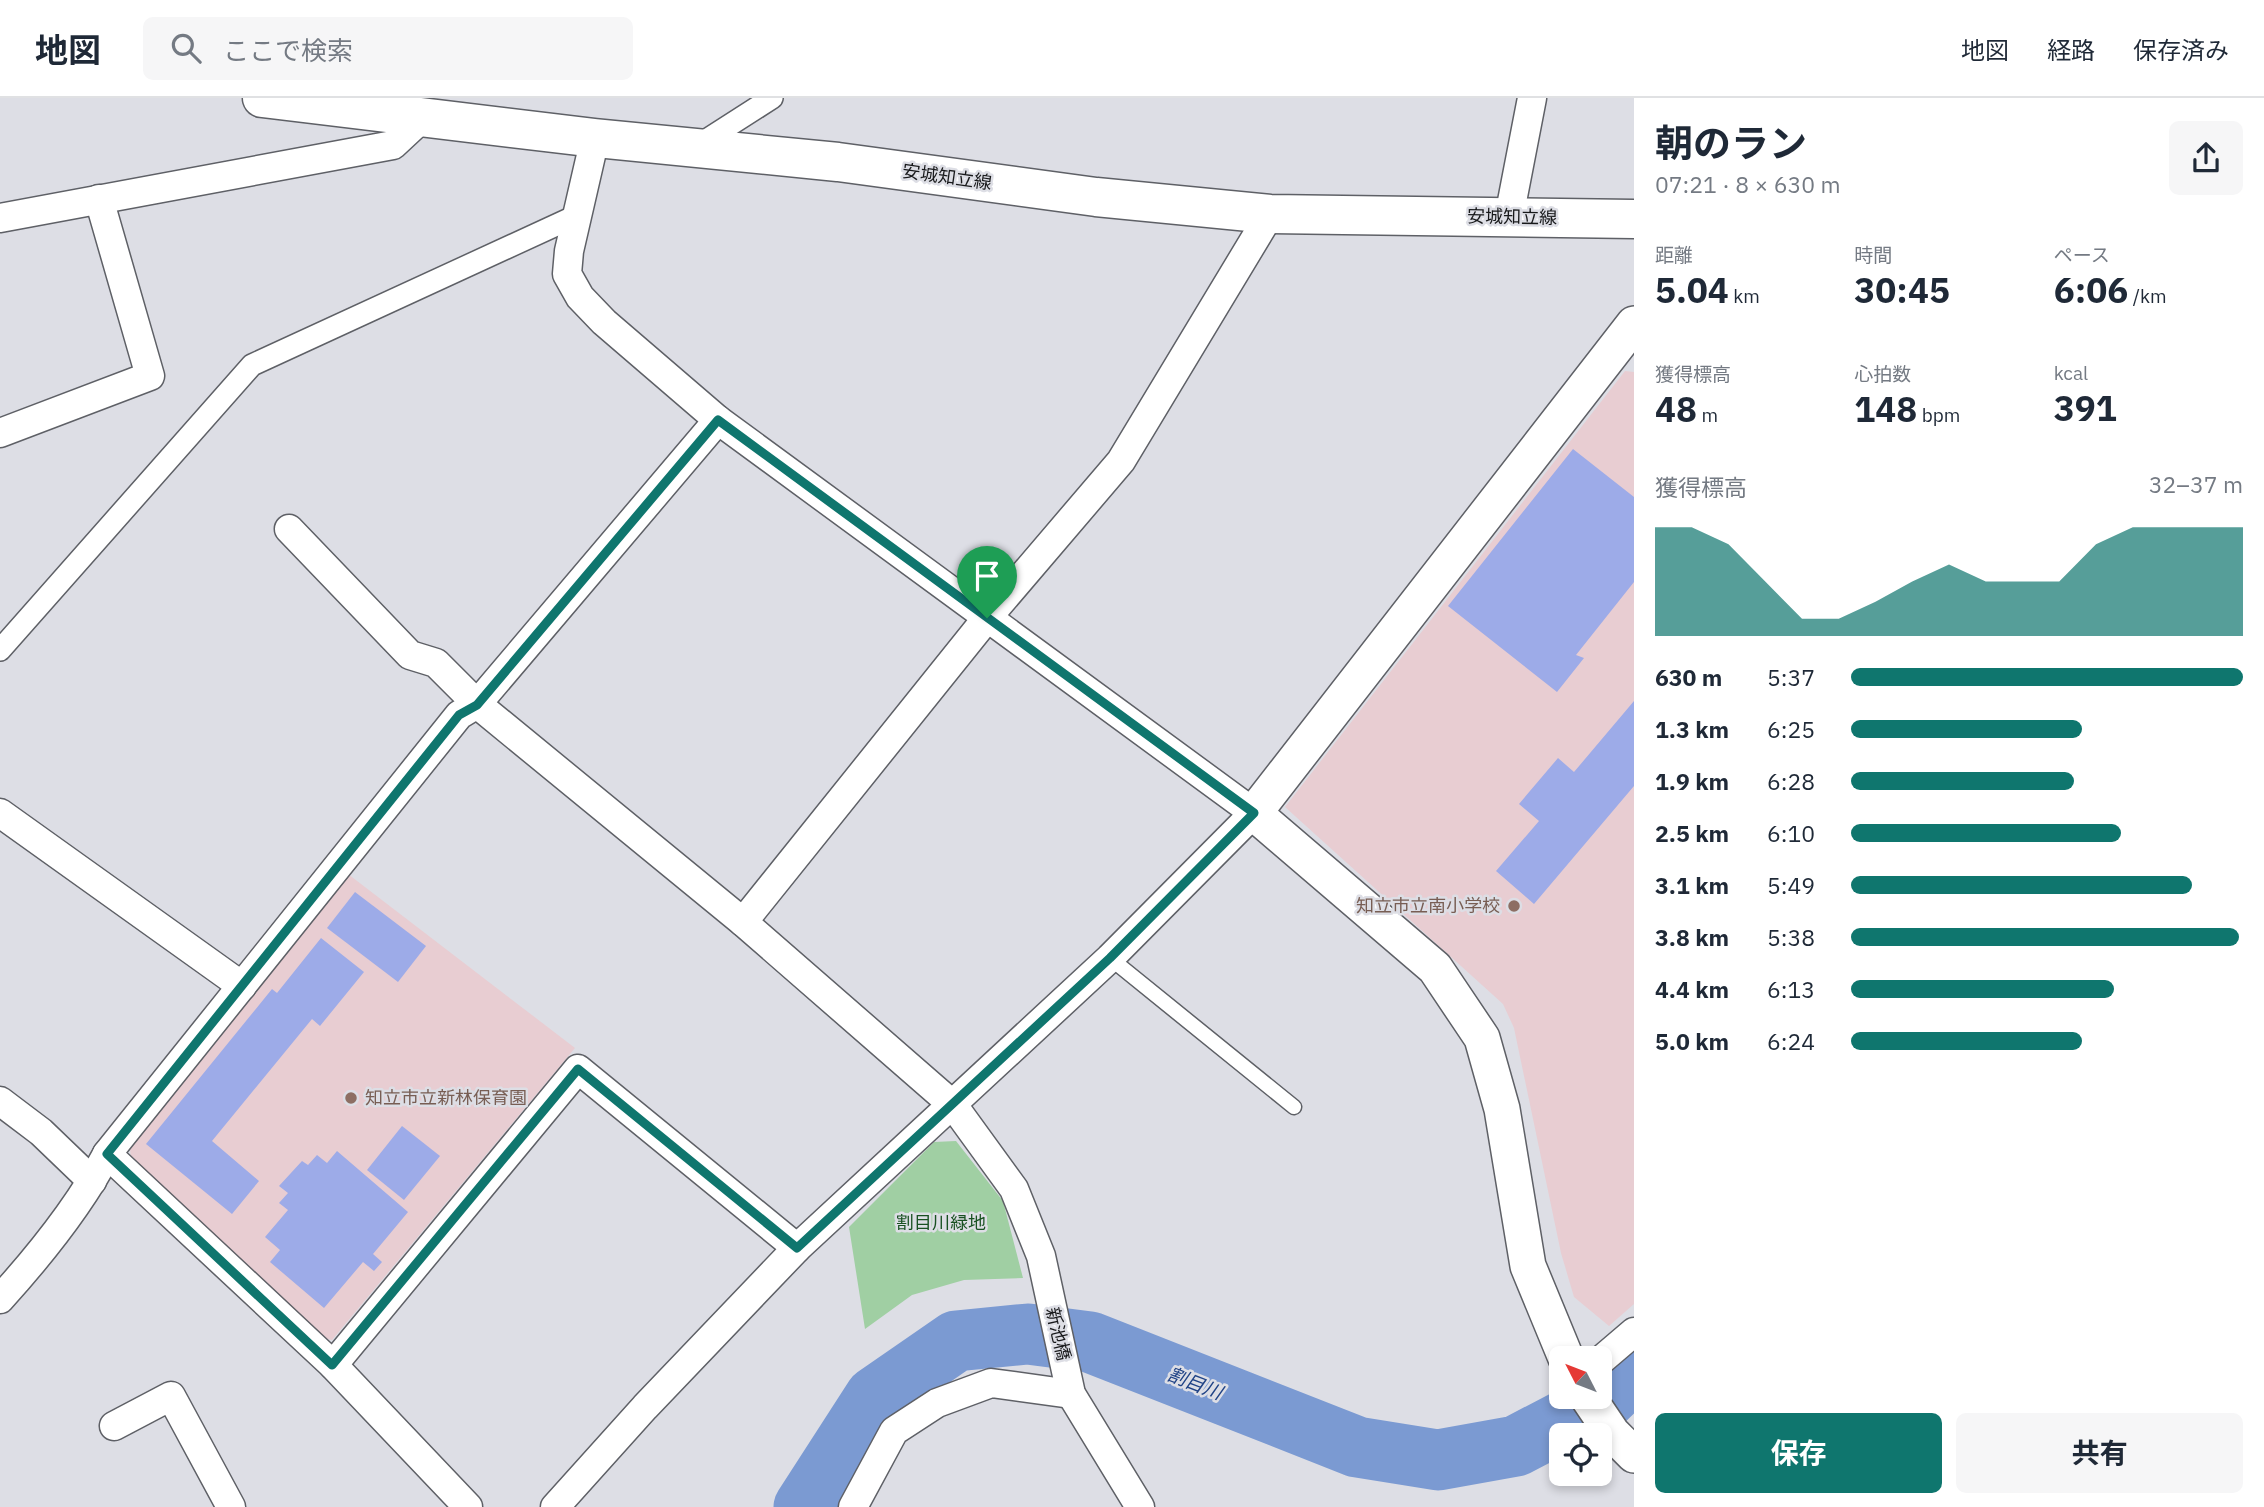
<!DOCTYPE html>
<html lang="ja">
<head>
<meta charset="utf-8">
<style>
	body { margin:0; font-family:"IBM Plex Sans","Noto Sans JP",sans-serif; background:#f6f6f7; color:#1f2937; height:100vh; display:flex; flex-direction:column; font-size:26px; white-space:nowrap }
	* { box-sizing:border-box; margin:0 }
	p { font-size:23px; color:#747a83 }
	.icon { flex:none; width:38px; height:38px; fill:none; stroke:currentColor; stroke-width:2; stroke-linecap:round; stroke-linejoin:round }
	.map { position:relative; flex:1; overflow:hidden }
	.panel { display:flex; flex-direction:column; background:#fff; width:630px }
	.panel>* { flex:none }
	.needle { width:46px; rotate:312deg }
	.tools { position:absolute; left:1549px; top:1248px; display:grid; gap:14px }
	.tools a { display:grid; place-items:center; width:63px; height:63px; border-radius:10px; background:#fff; box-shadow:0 4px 10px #0003; font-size:35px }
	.pin { position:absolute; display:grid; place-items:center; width:60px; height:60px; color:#fff; margin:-72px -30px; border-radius:50% 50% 50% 0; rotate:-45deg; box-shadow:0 0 7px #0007 }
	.pin .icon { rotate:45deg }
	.round { display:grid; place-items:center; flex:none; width:74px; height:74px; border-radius:10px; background:#f6f6f7 }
	.headline { display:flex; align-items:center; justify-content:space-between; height:119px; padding:0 21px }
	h1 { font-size:38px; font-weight:700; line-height:52px }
	.figures { display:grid; grid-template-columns:repeat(3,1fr); gap:10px; height:119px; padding:7px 21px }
	.figures div { display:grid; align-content:center }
	.figures b { font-size:35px; font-weight:700 }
	.figures small { font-size:19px; font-weight:400 }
	.figures p { font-size:19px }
	.chart { height:196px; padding:14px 21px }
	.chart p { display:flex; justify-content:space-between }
	.chart svg { width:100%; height:126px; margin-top:7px; fill:#0f766e; opacity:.7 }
	.action { display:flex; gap:14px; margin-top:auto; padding:14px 21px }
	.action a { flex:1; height:80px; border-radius:10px; background:#0f766e; color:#fff; font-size:28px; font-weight:700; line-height:80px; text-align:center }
	.action a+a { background:#f6f6f7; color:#1f2937 }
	ul { padding:0 21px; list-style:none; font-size:23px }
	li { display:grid; grid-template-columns:112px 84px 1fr; align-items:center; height:52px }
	li i { height:18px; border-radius:9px; background:#0f766e }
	header { display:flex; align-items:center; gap:42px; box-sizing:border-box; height:98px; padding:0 35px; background:#fff; border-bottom:2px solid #e0e1e3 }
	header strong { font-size:33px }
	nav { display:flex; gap:38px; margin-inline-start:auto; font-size:24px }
	.search { width:490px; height:63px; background:#f6f6f7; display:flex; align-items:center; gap:18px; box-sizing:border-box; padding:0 24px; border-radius:10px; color:#747a83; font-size:26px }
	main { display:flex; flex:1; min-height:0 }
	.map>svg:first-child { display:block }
	.education { fill:#e8cdd2 }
	.green { fill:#a0cfa3 }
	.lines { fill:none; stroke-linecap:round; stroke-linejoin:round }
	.river { stroke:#7b9ad2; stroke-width:61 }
	.building { fill:#9dabe8 }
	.service-casing { stroke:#5e6066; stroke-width:17 }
	.pedestrian-casing { stroke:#5e6066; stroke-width:24 }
	.minor-casing { stroke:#5e6066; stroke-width:31 }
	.tertiary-casing { stroke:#5e6066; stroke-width:38 }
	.secondary-casing { stroke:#5e6066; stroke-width:41 }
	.service { stroke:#fff; stroke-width:14 }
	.pedestrian { stroke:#fff; stroke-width:21 }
	.minor { stroke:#fff; stroke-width:28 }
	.tertiary { stroke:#fff; stroke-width:35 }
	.secondary { stroke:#fff; stroke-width:38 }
	.route-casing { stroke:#fff; stroke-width:14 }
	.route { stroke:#0f766e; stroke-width:9 }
	.education-dot { fill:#8d6e63; stroke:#dddee5; stroke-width:2.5 }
	.labels { text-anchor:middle; stroke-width:5; stroke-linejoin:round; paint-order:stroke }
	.street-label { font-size:18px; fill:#18191b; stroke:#dddee5 }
	.education-label { font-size:18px; fill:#785e54; stroke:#dddee5; text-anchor:end }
	.park-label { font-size:18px; fill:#195122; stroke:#dddee5 }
	.water-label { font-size:19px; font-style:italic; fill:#204386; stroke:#dddee5 }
</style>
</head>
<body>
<header>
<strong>地図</strong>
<div class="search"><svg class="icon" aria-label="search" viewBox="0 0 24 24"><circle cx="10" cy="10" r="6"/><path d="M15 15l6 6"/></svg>ここで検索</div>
<nav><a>地図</a><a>経路</a><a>保存済み</a></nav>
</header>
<main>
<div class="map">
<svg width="1634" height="1409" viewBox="0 0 1634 1409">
	<rect width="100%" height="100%" fill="#dddee5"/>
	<g class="education">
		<path d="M1625,273L1634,274V1206L1609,1228L1574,1199L1561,1155L1514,930L1503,906L1285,709Z"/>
		<path d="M348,776L575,950L332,1242L317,1239L131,1064L130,1050Z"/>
	</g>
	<path class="green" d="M956,1043L1003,1103L1023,1180L964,1182L912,1197L865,1231L849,1129L934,1044Z"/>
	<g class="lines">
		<path class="river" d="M804,1409L875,1299L956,1243L1028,1236L1090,1244L1357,1349L1438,1362L1516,1348L1604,1302L1634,1273"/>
	</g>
	<g class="building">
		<path d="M1573,351L1634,399V484L1576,557L1584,560L1557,594L1448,508Z"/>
		<path d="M1634,603V688L1534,806L1496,773L1539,723L1519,706L1558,660L1574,674Z"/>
		<path d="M355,794L426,848L398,884L327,830Z"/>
		<path d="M321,840L364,874L320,928L312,921L212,1043L259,1083L232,1116L146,1046L272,891L277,895Z"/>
		<path d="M402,1028L440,1058L404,1102L367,1072Z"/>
		<path d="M337,1053L408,1114L373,1156L382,1164L374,1173L363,1164L324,1210L270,1164L280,1152L265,1139L288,1112L279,1105L288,1095L279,1088L302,1063L308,1067L317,1057L327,1065Z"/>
	</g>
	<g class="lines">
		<g class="service-casing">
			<path id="service" d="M1110,860L1294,1009"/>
		</g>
		<g class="pedestrian-casing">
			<g id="pedestrian">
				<path d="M697,48L772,0"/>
				<path d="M0,552L252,267L578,117"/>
			</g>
		</g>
		<g class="minor-casing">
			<g id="minor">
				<path d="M1509,119L1532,0"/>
				<path d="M0,120L393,47L422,20"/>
				<path d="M0,335L150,278L99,101"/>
				<path d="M289,431L410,557L436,565L477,606L743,824L953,1007L1014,1091L1041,1158L1071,1296L1140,1409"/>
				<path d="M0,715L242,888"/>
				<path d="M743,824L987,520L1121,363L1270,116"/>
				<path d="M0,1003L41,1034L92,1083"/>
				<path d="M107,1056L333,1267L468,1409"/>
				<path d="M0,1201C40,1157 79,1109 107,1056L459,617L477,606L718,322"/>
				<path d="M1600,1263L1634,1234"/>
				<path d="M333,1267L578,971L797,1150"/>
				<path d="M114,1328L171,1298L231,1409"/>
				<path d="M555,1409L645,1309L797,1150L1110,860L1254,715L718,322L604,224L580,199L567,176L569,153L595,40"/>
				<path d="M853,1409L894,1333L937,1305L991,1285L1071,1296"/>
			</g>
		</g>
		<g class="tertiary-casing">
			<g id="tertiary">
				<path d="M1566,1260L1528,1168L1502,1011L1482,940L1435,870L1254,715L1634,226"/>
				<path d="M1587,1298L1612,1335L1634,1357"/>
			</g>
		</g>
		<g class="secondary-casing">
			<path id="secondary" d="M262,0L595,40L838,64L1096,99L1270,116L1634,121"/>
		</g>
		<use href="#service" class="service"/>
		<use href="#pedestrian" class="pedestrian"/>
		<use href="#minor" class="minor"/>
		<use href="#tertiary" class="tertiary"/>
		<use href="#secondary" class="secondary"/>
	</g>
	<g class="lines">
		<g class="route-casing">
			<path id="route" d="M718,322L1254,715L1110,860L797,1150L578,971L332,1267L107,1056L459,617L477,607Z"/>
		</g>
		<use href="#route" class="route"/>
	</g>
	<g class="education-dot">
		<circle cx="1514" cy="808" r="7"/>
		<circle cx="351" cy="1000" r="7"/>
	</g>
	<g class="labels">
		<g class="street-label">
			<text transform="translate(947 79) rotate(8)" y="6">安城知立線</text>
			<text transform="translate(1512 119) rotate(1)" y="6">安城知立線</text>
			<text transform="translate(1058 1236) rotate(77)" y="6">新池橋</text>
		</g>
		<g class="education-label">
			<text x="1500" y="814">知立市立南小学校</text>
			<text x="365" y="1006" text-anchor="start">知立市立新林保育園</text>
		</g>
		<g class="park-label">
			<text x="941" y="1131">割目川緑地</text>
		</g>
		<g class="water-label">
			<text transform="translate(1195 1285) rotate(21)" y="7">割目川</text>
		</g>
	</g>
</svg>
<div class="tools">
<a><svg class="needle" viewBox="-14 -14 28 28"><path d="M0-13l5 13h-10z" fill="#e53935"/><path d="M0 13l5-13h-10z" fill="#747a83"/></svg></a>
<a><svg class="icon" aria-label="locate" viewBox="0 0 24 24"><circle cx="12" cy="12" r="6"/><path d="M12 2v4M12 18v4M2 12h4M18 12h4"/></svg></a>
</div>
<div class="pin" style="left:987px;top:520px;background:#1e9e55"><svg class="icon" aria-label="arrive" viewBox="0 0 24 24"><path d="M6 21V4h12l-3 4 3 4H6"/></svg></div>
</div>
<section class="panel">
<div class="headline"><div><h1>朝のラン</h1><p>07:21 · 8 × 630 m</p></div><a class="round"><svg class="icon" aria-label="share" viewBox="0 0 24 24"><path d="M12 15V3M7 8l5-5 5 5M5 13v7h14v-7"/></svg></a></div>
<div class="figures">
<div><p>距離</p><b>5.04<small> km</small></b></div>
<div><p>時間</p><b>30:45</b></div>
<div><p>ペース</p><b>6:06<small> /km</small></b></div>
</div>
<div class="figures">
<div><p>獲得標高</p><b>48<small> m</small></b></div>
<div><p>心拍数</p><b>148<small> bpm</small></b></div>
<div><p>kcal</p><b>391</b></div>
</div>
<div class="chart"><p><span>獲得標高</span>32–37 m</p>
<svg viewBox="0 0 160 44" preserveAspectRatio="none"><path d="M0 44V6L10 6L20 12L30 25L40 38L50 38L60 32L70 25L80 19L90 25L100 25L110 25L120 12L130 6L140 6L150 6L160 6V44z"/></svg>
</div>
<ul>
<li><b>630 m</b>5:37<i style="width:100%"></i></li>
<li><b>1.3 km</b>6:25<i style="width:59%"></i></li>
<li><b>1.9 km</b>6:28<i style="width:57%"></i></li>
<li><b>2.5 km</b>6:10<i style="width:69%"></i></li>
<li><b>3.1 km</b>5:49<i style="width:87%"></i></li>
<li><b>3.8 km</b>5:38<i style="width:99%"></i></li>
<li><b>4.4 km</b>6:13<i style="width:67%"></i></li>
<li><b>5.0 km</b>6:24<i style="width:59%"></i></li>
</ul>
<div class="action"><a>保存</a><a>共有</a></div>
</section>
</main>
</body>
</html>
